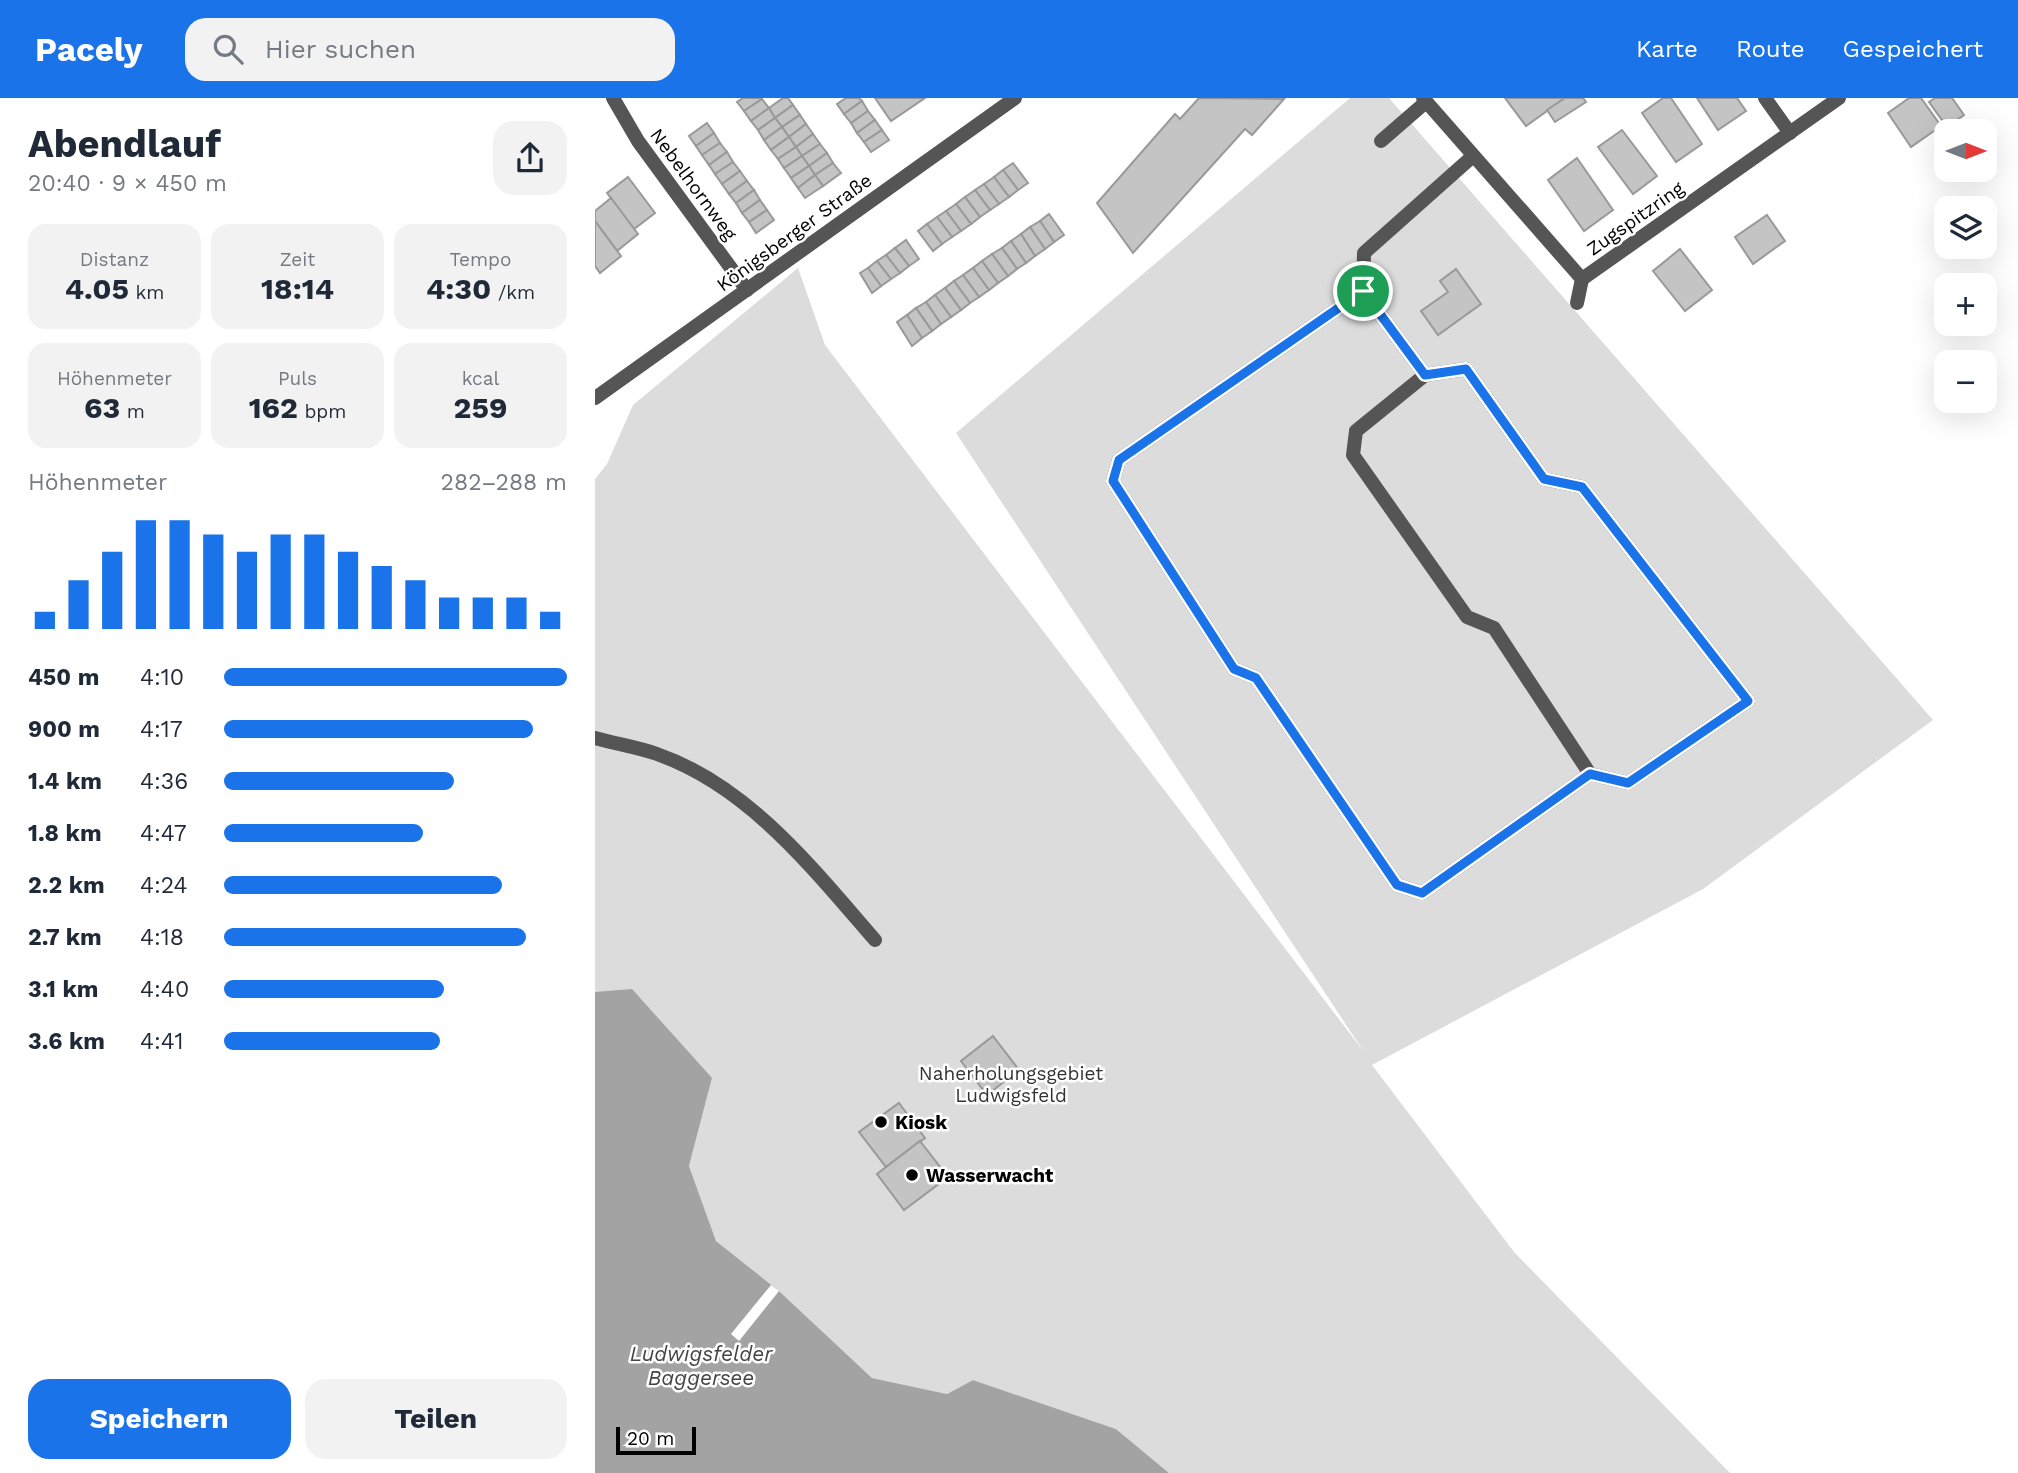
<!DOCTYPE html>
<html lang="de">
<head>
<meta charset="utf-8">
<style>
	body { margin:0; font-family:"Work Sans",sans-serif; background:#f2f2f3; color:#1f2937; height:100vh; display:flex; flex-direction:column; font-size:26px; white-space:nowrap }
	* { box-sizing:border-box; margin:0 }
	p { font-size:23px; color:#747a83 }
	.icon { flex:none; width:38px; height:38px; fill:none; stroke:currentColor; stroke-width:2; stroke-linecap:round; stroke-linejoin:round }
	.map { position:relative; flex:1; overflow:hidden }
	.panel { display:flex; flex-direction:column; background:#fff; width:595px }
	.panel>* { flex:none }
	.needle { width:46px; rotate:90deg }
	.controls { position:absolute; left:1339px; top:21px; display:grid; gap:14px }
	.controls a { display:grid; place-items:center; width:63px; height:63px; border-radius:14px; background:#fff; box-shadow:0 7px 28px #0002; font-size:35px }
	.scale { position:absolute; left:21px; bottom:18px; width:80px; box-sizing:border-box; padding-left:7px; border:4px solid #000; border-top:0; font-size:19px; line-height:24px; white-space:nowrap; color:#000; -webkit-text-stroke:5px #fff; paint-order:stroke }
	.pin { position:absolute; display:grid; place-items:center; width:60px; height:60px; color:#fff; margin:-30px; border:4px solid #fff; border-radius:50%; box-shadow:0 2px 7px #0007 }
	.round { display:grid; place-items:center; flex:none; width:74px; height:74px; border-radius:21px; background:#f2f2f3 }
	.overview { display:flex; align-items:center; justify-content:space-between; height:119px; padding:0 28px }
	h1 { font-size:38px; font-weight:700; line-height:52px }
	.figures { display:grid; grid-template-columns:repeat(3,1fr); gap:10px; height:119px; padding:7px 28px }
	.figures div { display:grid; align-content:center; border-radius:18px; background:#f2f2f3; text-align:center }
	.figures b { font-size:30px; font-weight:700 }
	.figures small { font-size:19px; font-weight:400 }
	.figures p { font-size:19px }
	.chart { height:196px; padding:14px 28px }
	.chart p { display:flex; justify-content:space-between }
	.chart svg { width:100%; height:126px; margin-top:7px; stroke:#1a73e8; stroke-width:6 }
	.cta { display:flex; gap:14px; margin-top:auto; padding:14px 28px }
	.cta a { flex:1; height:80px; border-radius:21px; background:#1a73e8; color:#fff; font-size:28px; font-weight:700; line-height:80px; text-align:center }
	.cta a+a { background:#f2f2f3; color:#1f2937 }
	ul { padding:0 28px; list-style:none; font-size:23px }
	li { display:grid; grid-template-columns:112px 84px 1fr; align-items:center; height:52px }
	li i { height:18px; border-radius:9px; background:#1a73e8 }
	header { display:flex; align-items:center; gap:42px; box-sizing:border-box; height:98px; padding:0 35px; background:#1a73e8; color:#fff }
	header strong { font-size:33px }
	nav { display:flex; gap:38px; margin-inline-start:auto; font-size:24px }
	.search { width:490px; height:63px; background:#f2f2f3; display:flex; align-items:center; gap:18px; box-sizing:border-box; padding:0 24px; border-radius:21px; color:#747a83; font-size:26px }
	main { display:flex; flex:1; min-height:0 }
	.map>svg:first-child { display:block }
	.green { fill:#dcdcdc }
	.water { fill:#a3a3a3 }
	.pier { fill:#fff }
	.building { fill:#c4c4c4; stroke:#999; stroke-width:2 }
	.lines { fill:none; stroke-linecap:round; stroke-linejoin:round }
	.lane { stroke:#555; stroke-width:14 }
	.street { stroke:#555; stroke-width:14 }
	.route-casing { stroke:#fff; stroke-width:14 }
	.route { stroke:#1a73e8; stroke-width:9 }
	.poi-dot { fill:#000; stroke:#fff; stroke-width:2.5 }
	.labels { text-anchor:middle; stroke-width:5; stroke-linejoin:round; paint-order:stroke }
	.street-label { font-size:19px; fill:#000; stroke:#fff }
	.park-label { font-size:19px; fill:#333; stroke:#fff }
	.poi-label { font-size:19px; font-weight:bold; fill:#000; stroke:#fff; text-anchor:start }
	.water-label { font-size:21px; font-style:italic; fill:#444; stroke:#fff }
</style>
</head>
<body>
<header>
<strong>Pacely</strong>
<div class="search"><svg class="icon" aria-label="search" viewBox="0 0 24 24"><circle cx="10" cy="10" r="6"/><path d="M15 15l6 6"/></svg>Hier suchen</div>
<nav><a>Karte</a><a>Route</a><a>Gespeichert</a></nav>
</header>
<main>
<section class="panel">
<div class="overview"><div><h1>Abendlauf</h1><p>20:40 · 9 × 450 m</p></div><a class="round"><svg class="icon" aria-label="share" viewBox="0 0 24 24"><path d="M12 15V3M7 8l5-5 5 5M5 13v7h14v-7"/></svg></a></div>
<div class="figures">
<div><p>Distanz</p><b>4.05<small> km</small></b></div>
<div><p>Zeit</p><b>18:14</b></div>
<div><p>Tempo</p><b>4:30<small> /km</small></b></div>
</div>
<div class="figures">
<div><p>Höhenmeter</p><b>63<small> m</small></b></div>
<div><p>Puls</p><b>162<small> bpm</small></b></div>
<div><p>kcal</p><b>259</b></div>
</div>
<div class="chart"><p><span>Höhenmeter</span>282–288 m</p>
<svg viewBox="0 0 160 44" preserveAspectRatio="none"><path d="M5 44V38M15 44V27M25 44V17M35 44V6M45 44V6M55 44V11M65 44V17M75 44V11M85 44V11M95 44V17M105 44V22M115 44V27M125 44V33M135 44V33M145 44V33M155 44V38"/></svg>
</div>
<ul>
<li><b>450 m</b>4:10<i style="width:100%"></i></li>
<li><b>900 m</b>4:17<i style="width:90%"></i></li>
<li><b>1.4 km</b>4:36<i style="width:67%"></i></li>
<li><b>1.8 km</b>4:47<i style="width:58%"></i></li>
<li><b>2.2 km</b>4:24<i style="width:81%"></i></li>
<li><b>2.7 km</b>4:18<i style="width:88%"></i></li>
<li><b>3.1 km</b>4:40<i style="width:64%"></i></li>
<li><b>3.6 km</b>4:41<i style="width:63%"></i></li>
</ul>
<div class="cta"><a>Speichern</a><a>Teilen</a></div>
</section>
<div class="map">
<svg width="1423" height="1375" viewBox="0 0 1423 1375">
	<rect width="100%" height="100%" fill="#fff"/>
	<path class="green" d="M755,0H794L1338,622L1108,791L777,967L919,1154L1135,1375H574L521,1331L378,1282L352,1296L277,1280L184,1193L121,1143L94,1068L117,980L0,894V381L12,366L38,307L203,170L230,247L769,954L361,335Z"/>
	<path class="water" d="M37,891L117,980L94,1068L121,1143L184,1193L277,1280L352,1296L378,1282L521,1331L574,1375H0V894Z"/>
	<path class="pier" d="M176,1187L184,1193L144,1243L136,1236Z"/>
	<g class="building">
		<path d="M148,0H166L167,1L149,13L142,4Z"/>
		<path d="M188,0H193L198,7L180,20L174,10Z"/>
		<path d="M251,0H264L267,3L249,16L242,6Z"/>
		<path d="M280,0H330L296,23Z"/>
		<path d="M604,0L689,1L657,37L650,31L538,155L502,105L580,16L585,21Z"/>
		<path d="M910,0H970L931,28Z"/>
		<path d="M970,0H988L991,4L960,24L952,12Z"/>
		<path d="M1068,0H1076L1107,46L1081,64L1047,15Z"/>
		<path d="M1102,0H1142L1151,13L1123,32Z"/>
		<path d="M1314,0H1326L1346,28L1316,49L1293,15Z"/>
		<path d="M1340,0H1357L1369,17L1352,29L1334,4Z"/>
		<path d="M167,1L174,10L156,23L149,13Z"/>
		<path d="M267,3L273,13L256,25L249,16Z"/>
		<path d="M198,7L205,17L187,29L180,20Z"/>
		<path d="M174,10L180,20L163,32L156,23Z"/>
		<path d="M273,13L280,22L262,35L256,25Z"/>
		<path d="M205,17L211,26L194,39L187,29Z"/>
		<path d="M180,20L187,29L169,42L163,32Z"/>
		<path d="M280,22L287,32L269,44L262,35Z"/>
		<path d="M112,25L119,35L101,48L94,38Z"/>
		<path d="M211,26L218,36L201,49L194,39Z"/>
		<path d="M187,29L194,39L176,52L169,42Z"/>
		<path d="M287,32L294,42L276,54L269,44Z"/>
		<path d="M1027,32L1062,78L1038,96L1003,49Z"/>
		<path d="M119,35L125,45L107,57L101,48Z"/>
		<path d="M218,36L225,46L207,58L201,49Z"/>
		<path d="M194,39L201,49L183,61L176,52Z"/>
		<path d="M125,45L132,54L114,67L107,57Z"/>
		<path d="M225,46L232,55L214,68L207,58Z"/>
		<path d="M201,49L207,58L189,70L183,61Z"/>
		<path d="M132,54L138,64L120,76L114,67Z"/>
		<path d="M232,55L238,65L220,77L214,68Z"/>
		<path d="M207,58L214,68L196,80L189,70Z"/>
		<path d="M982,60L1018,112L989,133L953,82Z"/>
		<path d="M138,64L145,73L127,86L120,76Z"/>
		<path d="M238,65L246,75L228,88L220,77Z"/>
		<path d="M418,65L433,85L423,92L408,72Z"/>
		<path d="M214,68L220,77L203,90L196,80Z"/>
		<path d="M408,72L423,92L414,99L399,79Z"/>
		<path d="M145,73L152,83L134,96L127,86Z"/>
		<path d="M220,77L228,88L210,100L203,90Z"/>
		<path d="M33,79L60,115L39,131L12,95Z"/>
		<path d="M399,79L414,99L404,106L389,86Z"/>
		<path d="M152,83L159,92L141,105L134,96Z"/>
		<path d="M389,86L404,106L395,112L380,92Z"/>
		<path d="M159,92L165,102L147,115L141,105Z"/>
		<path d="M380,92L395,112L385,119L370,99Z"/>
		<path d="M370,99L385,119L376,126L361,106Z"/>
		<path d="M16,100L43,136L22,153L0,123V113Z"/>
		<path d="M165,102L172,112L154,124L147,115Z"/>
		<path d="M361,106L376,126L366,133L351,113Z"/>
		<path d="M172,112L179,122L161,135L154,124Z"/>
		<path d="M351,113L366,133L357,139L342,119Z"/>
		<path d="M454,116L469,137L459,144L445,123Z"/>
		<path d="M1172,117L1190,143L1158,166L1140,139Z"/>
		<path d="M342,119L357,139L347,146L332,126Z"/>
		<path d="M0,123L26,158L5,175L0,168Z"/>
		<path d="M445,123L459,144L450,151L435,129Z"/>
		<path d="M332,126L347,146L338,153L323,133Z"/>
		<path d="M435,129L450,151L440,158L426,136Z"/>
		<path d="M426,136L440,158L431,165L416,143Z"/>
		<path d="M311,142L324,161L314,168L300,150Z"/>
		<path d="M416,143L431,165L422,171L407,150Z"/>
		<path d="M300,150L314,168L305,175L291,157Z"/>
		<path d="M407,150L422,171L413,178L397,156Z"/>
		<path d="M1085,151L1117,192L1090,213L1058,173Z"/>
		<path d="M397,156L413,178L403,185L387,163Z"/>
		<path d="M291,157L305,175L296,181L282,163Z"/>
		<path d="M282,163L296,181L286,188L273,170Z"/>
		<path d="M387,163L403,185L394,192L378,170Z"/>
		<path d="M273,170L286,188L277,195L265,175Z"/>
		<path d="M378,170L394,192L384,199L368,177Z"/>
		<path d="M861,171L886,206L843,237L826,213L853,194L845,183Z"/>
		<path d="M368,177L384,199L375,205L359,183Z"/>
		<path d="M359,183L375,205L366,212L350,190Z"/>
		<path d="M350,190L366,212L356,219L340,197Z"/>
		<path d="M340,197L356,219L346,226L331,204Z"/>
		<path d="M331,204L346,226L337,233L321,210Z"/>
		<path d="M321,210L337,233L327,240L312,217Z"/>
		<path d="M312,217L327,240L317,248L302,224Z"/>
		<path d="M398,938L424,972L392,997L366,963Z"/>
		<path d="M304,1005L330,1040L291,1069L264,1034Z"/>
		<path d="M325,1043L353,1079L309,1112L282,1076Z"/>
	</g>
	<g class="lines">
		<g class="lane">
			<path d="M786,43L831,4"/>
			<path d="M878,58L769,155L768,193L830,277L871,271L949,381L987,389L1153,603L1033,685L995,676"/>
			<path d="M768,193L524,362L518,383L639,571L661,580L802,787L827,795L995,676L899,530L872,519L758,357L761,333L830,277"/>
			<path d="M982,205L987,181"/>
			<path d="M0,640C21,646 42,649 62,656C154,688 219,772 280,842"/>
		</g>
		<g class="street">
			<path d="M18,0L43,43L152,192"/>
			<path d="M828,0L987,181L1244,0"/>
			<path d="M1170,0L1195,35"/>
			<path d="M0,300L420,0"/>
		</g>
	</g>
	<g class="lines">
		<g class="route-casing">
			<path id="route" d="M768,193L830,277L871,271L949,381L987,389L1153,603L1033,685L995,676L827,795L802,787L661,580L639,571L518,383L524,362Z"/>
		</g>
		<use href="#route" class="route"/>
	</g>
	<g class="poi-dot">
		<circle cx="286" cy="1024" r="7"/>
		<circle cx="317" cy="1077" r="7"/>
	</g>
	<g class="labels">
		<g class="street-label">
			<text transform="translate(99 86) rotate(54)" y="7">Nebelhornweg</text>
			<text transform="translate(1040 120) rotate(-35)" y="7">Zugspitzring</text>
			<text transform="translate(199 134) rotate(-36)" y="7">Königsberger Straße</text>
		</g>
		<g class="park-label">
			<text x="416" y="982">Naherholungsgebiet<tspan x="416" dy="22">Ludwigsfeld</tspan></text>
		</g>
		<g class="poi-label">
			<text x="300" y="1031">Kiosk</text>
			<text x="331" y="1084">Wasserwacht</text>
		</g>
		<g class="water-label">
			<text x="106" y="1263">Ludwigsfelder<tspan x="106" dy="24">Baggersee</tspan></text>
		</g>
	</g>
</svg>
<div class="controls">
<a><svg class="needle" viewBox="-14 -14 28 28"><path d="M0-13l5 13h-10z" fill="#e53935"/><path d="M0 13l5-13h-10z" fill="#747a83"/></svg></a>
<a><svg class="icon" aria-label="layers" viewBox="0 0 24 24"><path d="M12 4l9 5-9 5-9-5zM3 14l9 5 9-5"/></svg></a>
<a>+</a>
<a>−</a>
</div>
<div class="scale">20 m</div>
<div class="pin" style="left:768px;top:193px;background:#1e9e55"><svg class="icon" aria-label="arrive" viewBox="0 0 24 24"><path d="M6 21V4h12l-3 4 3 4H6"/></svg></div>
</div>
</main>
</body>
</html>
